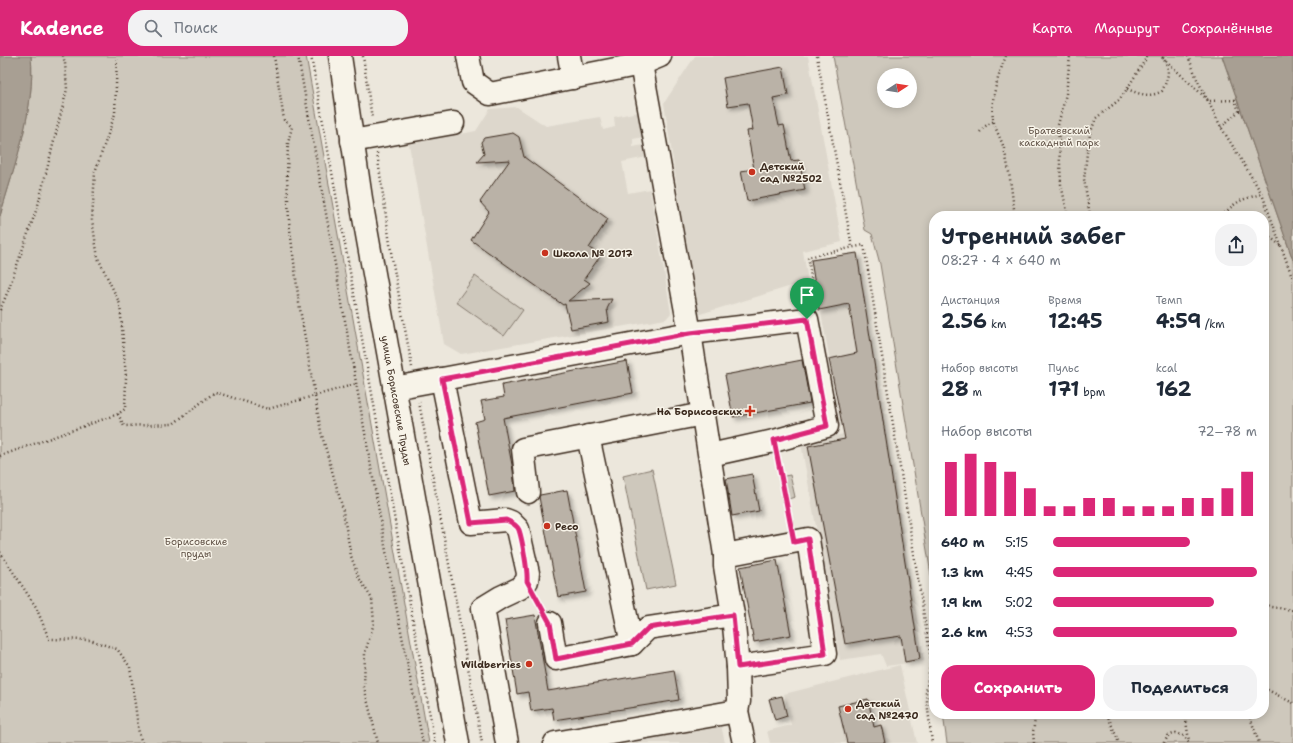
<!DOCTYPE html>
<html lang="ru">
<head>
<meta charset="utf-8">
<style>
	body { margin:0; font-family:"Shantell Sans",sans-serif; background:#f2f2f3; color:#1f2937; height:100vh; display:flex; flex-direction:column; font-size:15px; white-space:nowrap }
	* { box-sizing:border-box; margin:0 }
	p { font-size:13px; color:#747a83 }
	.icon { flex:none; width:22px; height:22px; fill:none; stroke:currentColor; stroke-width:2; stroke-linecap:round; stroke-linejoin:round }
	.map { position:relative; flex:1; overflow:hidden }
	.sheet { position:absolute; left:929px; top:155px; width:340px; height:508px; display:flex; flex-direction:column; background:#fff; border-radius:16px; box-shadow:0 2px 10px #0003 }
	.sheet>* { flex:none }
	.needle { width:26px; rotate:78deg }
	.buttons { position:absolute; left:877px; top:12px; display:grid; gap:8px }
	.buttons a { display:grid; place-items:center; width:40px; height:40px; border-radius:50%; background:#fff; box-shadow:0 2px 10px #0003; font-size:20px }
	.pin { position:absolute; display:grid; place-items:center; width:34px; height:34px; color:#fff; margin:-41px -17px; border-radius:50% 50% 50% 0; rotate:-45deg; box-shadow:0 0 4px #0007 }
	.pin .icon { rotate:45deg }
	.round { display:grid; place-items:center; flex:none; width:42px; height:42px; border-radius:16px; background:#f2f2f3 }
	.headline { display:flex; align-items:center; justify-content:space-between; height:68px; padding:0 12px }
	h1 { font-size:22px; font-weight:700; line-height:30px }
	.metrics { display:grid; grid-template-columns:repeat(3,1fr); gap:6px; height:68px; padding:4px 12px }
	.metrics div { display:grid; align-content:center }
	.metrics b { font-size:20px; font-weight:700 }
	.metrics small { font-size:11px; font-weight:400 }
	.metrics p { font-size:11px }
	.chart { height:112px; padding:8px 12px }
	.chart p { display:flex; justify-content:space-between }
	.chart svg { width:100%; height:72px; margin-top:4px; stroke:#db2777; stroke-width:6 }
	.button { display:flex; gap:8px; margin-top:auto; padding:8px 12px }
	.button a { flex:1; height:46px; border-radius:16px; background:#db2777; color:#fff; font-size:16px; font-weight:700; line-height:46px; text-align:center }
	.button a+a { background:#f2f2f3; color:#1f2937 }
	ul { padding:0 12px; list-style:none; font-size:13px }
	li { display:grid; grid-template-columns:64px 48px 1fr; align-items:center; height:30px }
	li i { height:10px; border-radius:5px; background:#db2777 }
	header { display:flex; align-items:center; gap:24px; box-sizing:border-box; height:56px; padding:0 20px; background:#db2777; color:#fff }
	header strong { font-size:19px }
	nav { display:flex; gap:22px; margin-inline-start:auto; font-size:14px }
	.search { width:280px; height:36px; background:#f2f2f3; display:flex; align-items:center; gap:10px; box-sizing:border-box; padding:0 14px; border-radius:16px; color:#747a83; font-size:15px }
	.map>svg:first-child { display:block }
	.built { fill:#ddd7cc }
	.green { fill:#cec8bc; stroke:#84796d; fill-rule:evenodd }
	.water { fill:#a89f93; stroke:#7c7064 }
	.building { fill:#bab2a7; stroke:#3b2a1e; filter:url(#shadow) }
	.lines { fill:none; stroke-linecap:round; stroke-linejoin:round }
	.minor-casing { stroke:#3b2a1e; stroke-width:25 }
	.major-casing { stroke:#3b2a1e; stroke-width:25 }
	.path { stroke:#3b2a1e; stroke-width:2.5; stroke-dasharray:1 3; stroke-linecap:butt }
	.minor { stroke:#f7f3e8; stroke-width:22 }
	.major { stroke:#f7f3e8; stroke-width:22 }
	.route-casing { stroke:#fff; stroke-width:8 }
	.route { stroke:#db2777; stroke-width:5 }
	.poi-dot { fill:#c8321e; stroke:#f7f3e8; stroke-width:1.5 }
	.labels { text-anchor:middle; stroke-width:3; stroke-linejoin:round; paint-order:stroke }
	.park-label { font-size:10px; fill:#605246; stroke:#f7f3e8 }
	.poi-label { font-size:10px; font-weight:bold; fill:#3b2a1e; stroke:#f7f3e8; text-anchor:start }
	.street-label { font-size:10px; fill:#3b2a1e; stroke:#f7f3e8 }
</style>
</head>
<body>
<header>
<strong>Kadence</strong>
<div class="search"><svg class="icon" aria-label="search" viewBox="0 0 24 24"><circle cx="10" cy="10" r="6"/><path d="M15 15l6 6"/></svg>Поиск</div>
<nav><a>Карта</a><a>Маршрут</a><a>Сохранённые</a></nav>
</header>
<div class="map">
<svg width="1293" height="687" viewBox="0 0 1293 687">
	<defs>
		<filter id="shadow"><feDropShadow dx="3.5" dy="3.5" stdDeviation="2" flood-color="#0004"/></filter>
	</defs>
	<rect width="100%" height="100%" fill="#ece7dc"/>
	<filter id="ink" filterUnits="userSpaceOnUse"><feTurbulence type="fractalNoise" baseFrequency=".025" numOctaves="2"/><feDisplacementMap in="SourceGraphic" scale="8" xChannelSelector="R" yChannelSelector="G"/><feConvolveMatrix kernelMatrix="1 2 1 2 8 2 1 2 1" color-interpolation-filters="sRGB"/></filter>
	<g filter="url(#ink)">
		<g class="built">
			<path d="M695,0H808L842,186L803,195L808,225L697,259L664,47Z"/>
			<path d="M517,51L546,70L600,61L603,74L615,71L614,61L638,56L643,81L633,83V91L650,88L652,100L622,106L628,137L650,133L671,257L666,263L461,298L444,288L409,88L476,75L490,53Z"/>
			<path d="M857,197L924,605L886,610L881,598L840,604L801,387L844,378L811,204Z"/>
			<path d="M900,609L917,687H770L767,675L791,669L784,638Z"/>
			<path d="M721,669L725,687H622Z"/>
		</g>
		<g class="green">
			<path d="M31,0H306L429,687H0V160C14,111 36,51 31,0Z"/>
			<path d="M833,0H1222L1293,204V687H947L943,658H1264V160H934V537L880,208L872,178L865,174ZM884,19H910V45H884Z"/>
			<path d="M475,220L523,254L504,280L456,246Z"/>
			<path d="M652,413L676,528L646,534L623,420Z"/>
			<path d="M790,419L795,441L785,444L779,421Z"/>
		</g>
		<g class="water">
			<path d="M0,0H31C36,51 14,111 0,160Z"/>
			<path d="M1222,0H1293V204Z"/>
		</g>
		<g class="building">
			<path d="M783,11L788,39L773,42L779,70L784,69L791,105L799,104L805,134L747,145L741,115L754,113L747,75L753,74L748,47L728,50L723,22Z"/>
			<path d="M513,77L519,81L524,101L608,163L589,192L601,199L584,223L590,227L568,245L612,243L607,253L609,266L571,273L565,248L563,249L471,184L489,156L480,146L510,104L477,106L484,98L481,86L484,82Z"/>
			<path d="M857,197L920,603L905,606L901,580L873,584V583L845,588L808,390L845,383L829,303L857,297L849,248L819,254L811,204Z"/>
			<path d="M802,304L810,347L733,361L725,319Z"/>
			<path d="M627,305L633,337L503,362L513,414L515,435L489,440L475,366L485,363L481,345L504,341L502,329Z"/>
			<path d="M752,418L759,455L732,460L726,423Z"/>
			<path d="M567,434L586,536L558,541L539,441L540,439Z"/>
			<path d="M777,504L791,579L754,586L740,511Z"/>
			<path d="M535,559L548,635L674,614L679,644L554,664L552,652L531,655L528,636L517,638L505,564Z"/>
			<path d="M782,640L787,660L775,664L769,643Z"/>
			<path d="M868,643L874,671L881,669L885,687H847L838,650Z"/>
		</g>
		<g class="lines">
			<g class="minor-casing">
				<g id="minor">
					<path d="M468,0L473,26L490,38L641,8L660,0"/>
					<path d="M569,0L573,22"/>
					<path d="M641,8L690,277L725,499V510L733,559L738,611L739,645L737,655L744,687"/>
					<path d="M352,85L453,67"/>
					<path d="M442,323L471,467L506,464L511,466L518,473L528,517L527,525L520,532L501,541L483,552L507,687"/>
					<path d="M394,332L690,277L807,263L827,370L774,385L710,399"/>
					<path d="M588,380L632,588L648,572L733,559"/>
					<path d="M528,436L523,393L703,358"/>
					<path d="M725,499L808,483L825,598L738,611"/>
					<path d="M550,567L556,603L632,588"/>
					<path d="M555,687L737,655"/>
				</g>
			</g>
			<g class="major-casing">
				<g id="major">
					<path id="s1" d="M340,0L363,156L458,687"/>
				</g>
			</g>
			<g class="path">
				<path d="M274,0L284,64L292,71L288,87L287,121L289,165L299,247L321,376L342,450L351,500L359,522L372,543L374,567L365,597L364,631L378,687"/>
				<path d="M298,0L392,529L423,687"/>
				<path d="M311,0L435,687"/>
				<path d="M363,0L372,63"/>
				<path d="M817,0L852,191"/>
				<path d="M1006,0C999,17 990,44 993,62C995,75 1003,85 1005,97C1010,117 1012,139 1015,160"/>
				<path d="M1188,0L1197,23L1221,71L1262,138L1293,223"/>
				<path d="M1163,2L1209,45L1235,44L1239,55L1221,71"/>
				<path d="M1127,33C1139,38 1150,42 1162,35C1168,23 1172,12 1161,0"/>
				<path d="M980,76L984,71L994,65"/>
				<path d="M377,97L392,202L412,311"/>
				<path d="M1068,160L1061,128L1058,69L1066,38L1070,0"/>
				<path d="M1090,160L1084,123L1087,97L1090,78L1096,62L1119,44L1127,33L1145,4L1146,0"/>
				<path d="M1222,160C1236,145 1242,143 1262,138"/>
				<path d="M1264,176L1281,190"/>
				<path d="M809,246L812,228L808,201L864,189L931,603L926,637L932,687"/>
				<path d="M0,254L8,235L38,149L67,33L65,7L63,0"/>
				<path d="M419,346L482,687"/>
				<path d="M118,358L124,370L173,368L215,336L268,353L356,328"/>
				<path d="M0,400L118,358L125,353L126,321L120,248L98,202L92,164L95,116L115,58L117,0"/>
				<path d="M778,403L791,468"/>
				<path d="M0,496L36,551L49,583L90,584L117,593L130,611L139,678L142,687"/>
				<path d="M536,541L542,553"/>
				<path d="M1264,548L1271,551L1293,554"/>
				<path d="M1264,632L1293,647"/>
				<path d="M1107,658L1119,687"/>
				<path d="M1185,658L1189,685"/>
				<path d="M1249,658L1259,687"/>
				<path d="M1034,687L1033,676L1036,658"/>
				<path d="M1164,687L1168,680L1176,677L1184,680L1189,687"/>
			</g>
			<use href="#minor" class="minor"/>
			<use href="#major" class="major"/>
		</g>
	</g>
	<g class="lines" filter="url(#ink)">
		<g class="route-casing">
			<path id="route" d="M807,263L827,370L774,384L794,486L808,483L825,598L738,611L733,559L648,572L632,588L556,603L550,567L527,525C528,515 522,483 519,474C517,469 511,466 506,464L471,467L442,323L690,277Z"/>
		</g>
		<use href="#route" class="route"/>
	</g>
	<g class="poi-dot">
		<circle cx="752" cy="116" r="4"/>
		<circle cx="545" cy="197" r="4"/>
		<path d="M748 349h4v4h4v4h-4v4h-4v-4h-4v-4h4z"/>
		<circle cx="547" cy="470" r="4"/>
		<circle cx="529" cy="608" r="4"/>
		<circle cx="848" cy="653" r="4"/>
	</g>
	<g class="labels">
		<g class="park-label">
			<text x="1059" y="78">Братеевский<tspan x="1059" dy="12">каскадный парк</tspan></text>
			<text x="196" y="489">Борисовские<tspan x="196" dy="12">пруды</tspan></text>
		</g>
		<g class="poi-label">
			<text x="760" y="114">Детский<tspan x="760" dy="12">сад №2502</tspan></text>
			<text x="553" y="201">Школа № 2017</text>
			<text x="742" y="359" text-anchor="end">На Борисовских</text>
			<text x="555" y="474">Ресо</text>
			<text x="521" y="612" text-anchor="end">Wildberries</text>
			<text x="856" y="651">Детский<tspan x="856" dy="12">сад №2470</tspan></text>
		</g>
		<g class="street-label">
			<text dy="4" stroke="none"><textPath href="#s1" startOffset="349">улица Борисовские Пруды</textPath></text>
		</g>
	</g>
</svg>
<div class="buttons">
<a><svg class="needle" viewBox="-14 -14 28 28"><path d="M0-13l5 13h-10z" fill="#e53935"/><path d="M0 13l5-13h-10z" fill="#747a83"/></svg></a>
</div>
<div class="pin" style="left:807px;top:263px;background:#1e9e55"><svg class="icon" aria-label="arrive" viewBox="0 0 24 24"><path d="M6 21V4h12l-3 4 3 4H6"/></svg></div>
<section class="sheet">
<div class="headline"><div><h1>Утренний забег</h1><p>08:27 · 4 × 640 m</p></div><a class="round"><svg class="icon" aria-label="share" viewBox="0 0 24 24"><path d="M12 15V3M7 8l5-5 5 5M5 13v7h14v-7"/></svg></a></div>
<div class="metrics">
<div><p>Дистанция</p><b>2.56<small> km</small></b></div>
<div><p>Время</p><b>12:45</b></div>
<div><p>Темп</p><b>4:59<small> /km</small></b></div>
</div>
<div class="metrics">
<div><p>Набор высоты</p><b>28<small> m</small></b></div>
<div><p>Пульс</p><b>171<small> bpm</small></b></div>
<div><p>kcal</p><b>162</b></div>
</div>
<div class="chart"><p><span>Набор высоты</span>72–78 m</p>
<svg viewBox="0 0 160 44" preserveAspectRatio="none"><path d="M5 44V11M15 44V6M25 44V11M35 44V17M45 44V27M55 44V38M65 44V38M75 44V33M85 44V33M95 44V38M105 44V38M115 44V38M125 44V33M135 44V33M145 44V27M155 44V17"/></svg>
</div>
<ul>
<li><b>640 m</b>5:15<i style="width:67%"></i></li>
<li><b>1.3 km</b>4:45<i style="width:100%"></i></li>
<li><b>1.9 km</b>5:02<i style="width:79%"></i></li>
<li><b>2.6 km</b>4:53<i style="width:90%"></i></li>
</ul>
<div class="button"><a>Сохранить</a><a>Поделиться</a></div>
</section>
</div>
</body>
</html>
